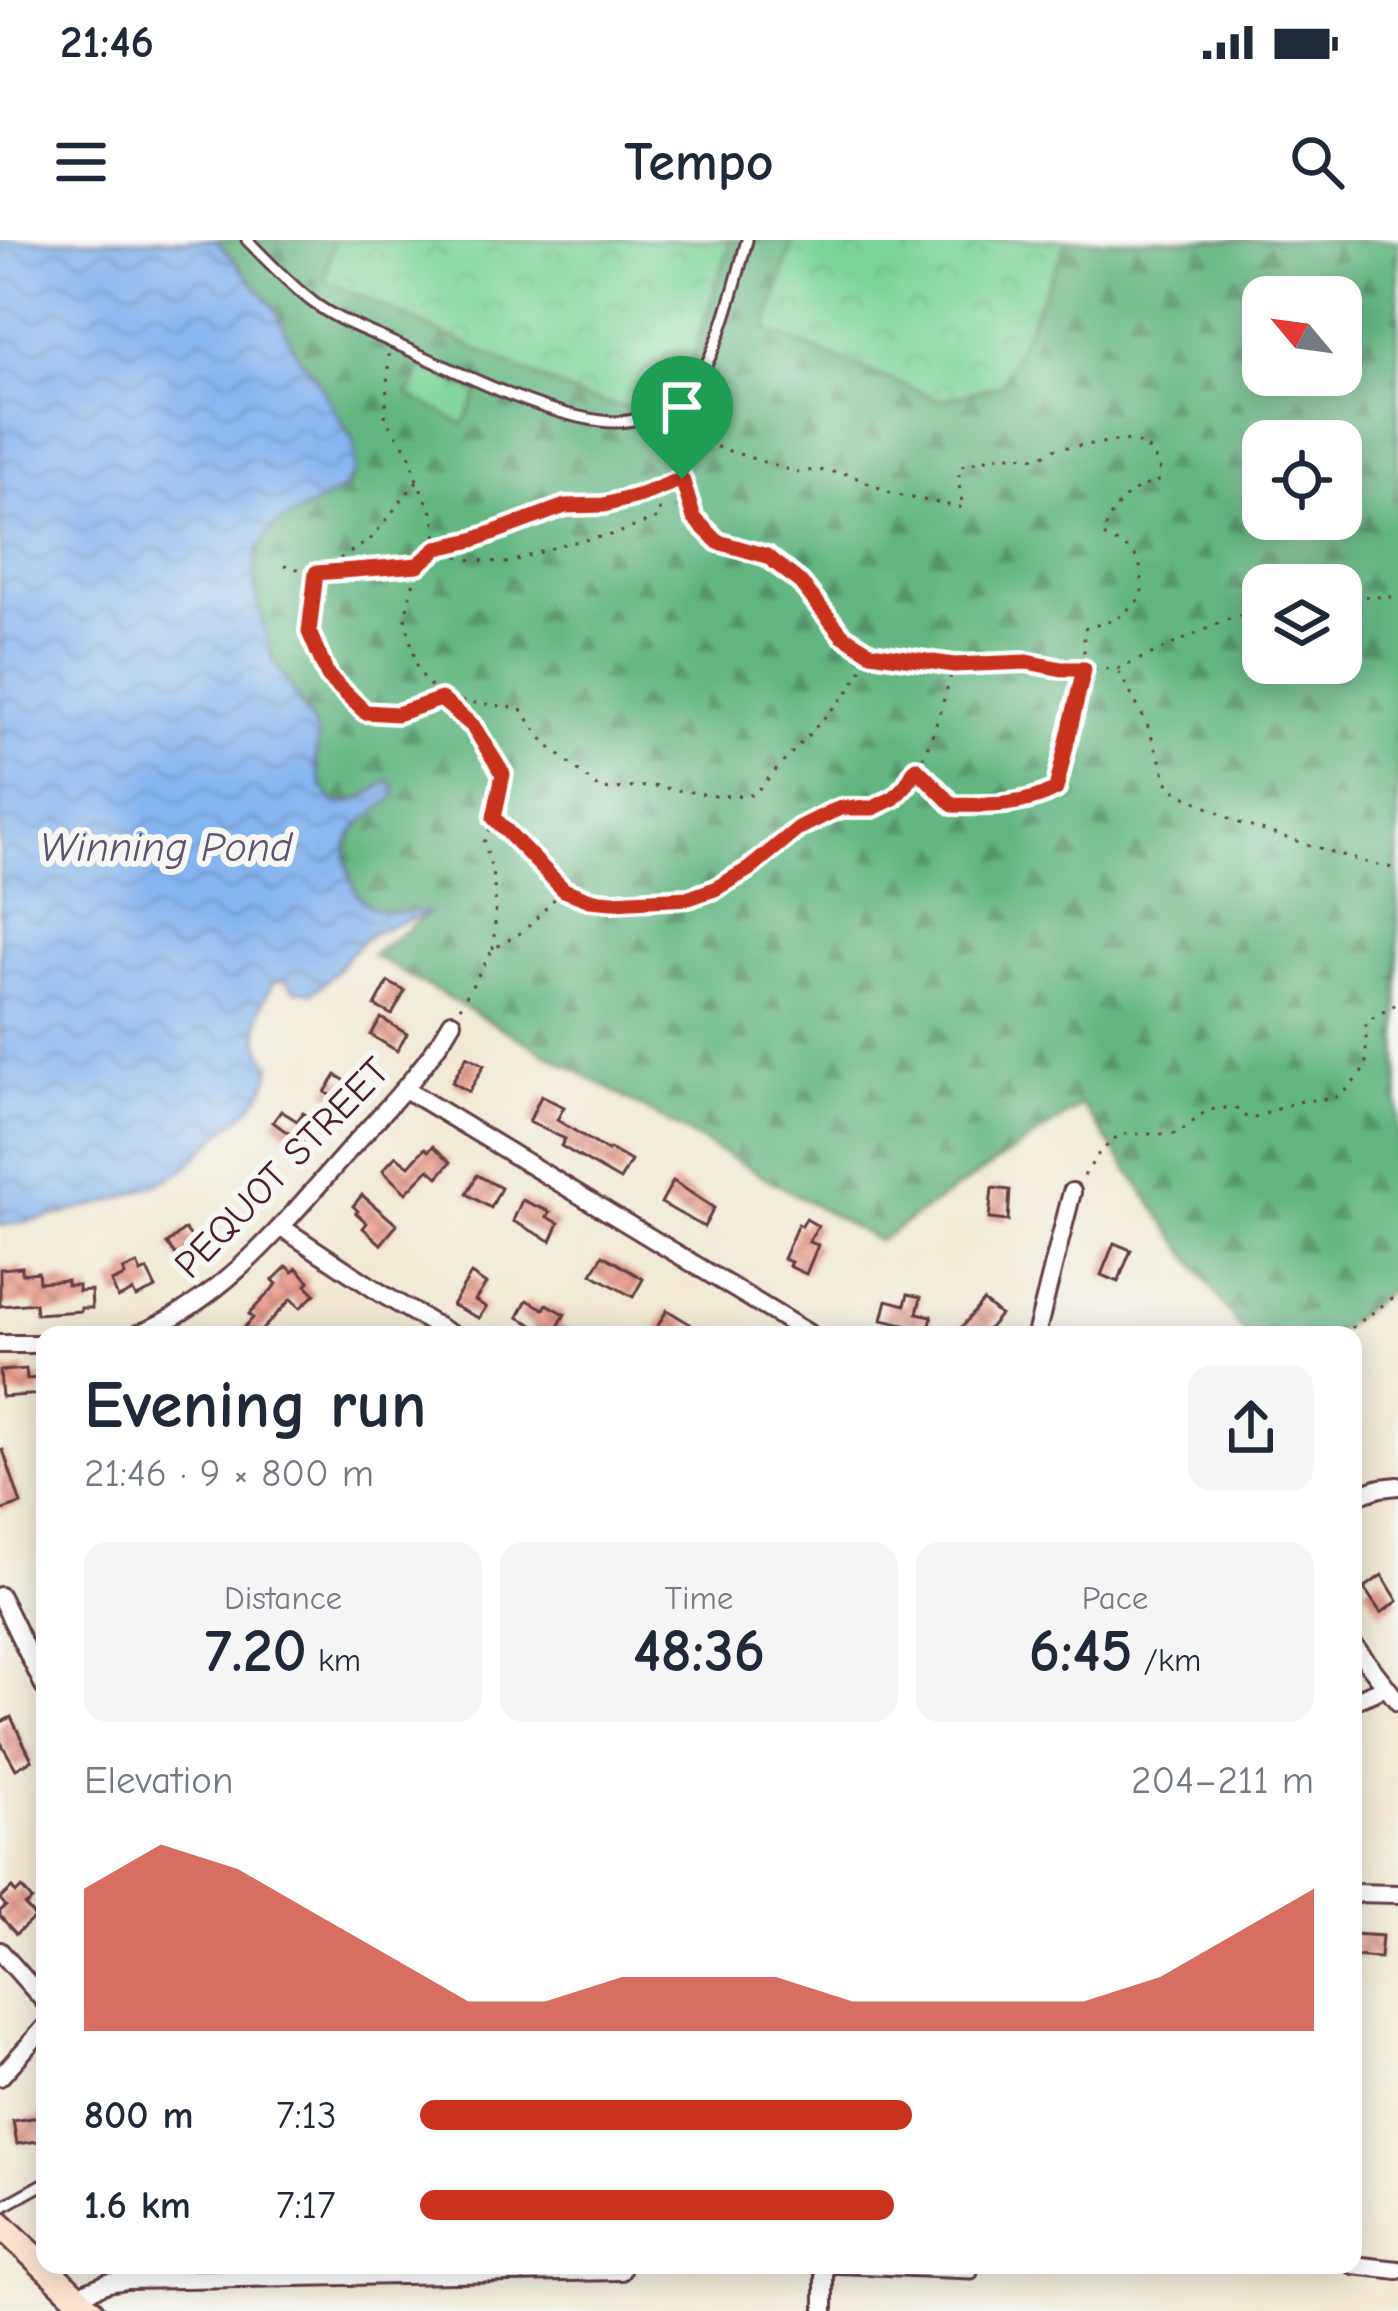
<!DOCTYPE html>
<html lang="en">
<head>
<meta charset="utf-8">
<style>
	body { margin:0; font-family:"Comic Neue",sans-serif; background:#f6f6f7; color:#1f2937; height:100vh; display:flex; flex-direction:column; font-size:45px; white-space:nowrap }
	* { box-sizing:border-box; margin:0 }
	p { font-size:39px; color:#747a83 }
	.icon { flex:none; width:66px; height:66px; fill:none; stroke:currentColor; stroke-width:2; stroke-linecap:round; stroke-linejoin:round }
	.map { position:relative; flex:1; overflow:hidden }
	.details { position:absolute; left:36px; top:1086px; width:1326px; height:948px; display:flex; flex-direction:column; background:#fff; border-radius:24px; box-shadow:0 6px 30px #0003 }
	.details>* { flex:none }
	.needle { width:78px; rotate:299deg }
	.fabs { position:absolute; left:1242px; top:36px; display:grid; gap:24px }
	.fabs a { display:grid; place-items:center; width:120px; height:120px; border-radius:24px; background:#fff; box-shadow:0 6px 30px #0003; font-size:60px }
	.pin { position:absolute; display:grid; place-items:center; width:102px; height:102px; color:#fff; margin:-123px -51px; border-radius:50% 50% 50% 0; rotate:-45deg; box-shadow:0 0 12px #0007 }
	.pin .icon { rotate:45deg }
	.round { display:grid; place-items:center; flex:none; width:126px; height:126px; border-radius:24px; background:#f6f6f7 }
	.summary { display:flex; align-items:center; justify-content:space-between; height:204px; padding:0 48px }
	h1 { font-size:66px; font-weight:800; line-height:90px }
	.metrics { display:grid; grid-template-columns:repeat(3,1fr); gap:18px; height:204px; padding:12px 48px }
	.metrics div { display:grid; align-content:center; border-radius:24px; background:#f6f6f7; text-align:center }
	.metrics b { font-size:60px; font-weight:800 }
	.metrics small { font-size:33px; font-weight:400 }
	.metrics p { font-size:33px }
	.chart { height:336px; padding:24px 48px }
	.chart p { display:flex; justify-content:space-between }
	.chart svg { width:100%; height:216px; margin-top:12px; fill:#c8321e; opacity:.7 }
	ul { padding:0 48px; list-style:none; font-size:39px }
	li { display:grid; grid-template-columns:192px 144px 1fr; align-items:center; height:90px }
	li i { height:30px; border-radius:15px; background:#c8321e }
	.status { display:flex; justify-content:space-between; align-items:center; height:84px; padding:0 60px; background:#fff; direction:ltr }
	.status svg { height:33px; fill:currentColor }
	header { display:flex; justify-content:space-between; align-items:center; height:156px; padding:0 48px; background:#fff; font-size:54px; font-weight:800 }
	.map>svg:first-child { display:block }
	.forest { fill:url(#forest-firs); stroke:#566a56; stroke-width:3; fill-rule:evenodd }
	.park { fill:url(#park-crowns); stroke:#627a62; stroke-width:3 }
	.water { fill:url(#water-waves); stroke:#676a8e; stroke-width:3 }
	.building { fill:url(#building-cross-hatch) }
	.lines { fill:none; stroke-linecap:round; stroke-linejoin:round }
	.lane-casing { stroke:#633d44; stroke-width:15 }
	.street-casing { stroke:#633d44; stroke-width:22 }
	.secondary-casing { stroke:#633d44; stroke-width:30 }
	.path { stroke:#633d44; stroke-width:3; stroke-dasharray:3 9; stroke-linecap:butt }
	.lane { stroke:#fff; stroke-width:9 }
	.street { stroke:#fff; stroke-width:16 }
	.secondary { stroke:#fde4d1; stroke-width:24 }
	.route-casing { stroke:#fff; stroke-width:24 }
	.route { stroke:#c8321e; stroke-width:15 }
	.labels { text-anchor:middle; stroke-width:12; stroke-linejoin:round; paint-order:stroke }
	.street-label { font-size:39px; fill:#4a1f2b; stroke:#f6f6f2 }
	.water-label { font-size:42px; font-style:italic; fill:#5e5470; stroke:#f6f6f2 }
</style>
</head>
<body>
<div class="status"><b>21:46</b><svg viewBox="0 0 49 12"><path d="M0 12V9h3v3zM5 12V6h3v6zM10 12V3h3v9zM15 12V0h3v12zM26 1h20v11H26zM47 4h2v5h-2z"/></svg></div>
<header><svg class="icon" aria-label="menu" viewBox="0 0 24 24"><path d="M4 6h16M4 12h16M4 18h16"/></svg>Tempo<svg class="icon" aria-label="search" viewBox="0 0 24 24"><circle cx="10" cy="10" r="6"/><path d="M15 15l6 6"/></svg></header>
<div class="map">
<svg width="1398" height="2071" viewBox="0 0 1398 2071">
	<defs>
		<pattern id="forest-firs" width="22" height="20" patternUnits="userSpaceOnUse" patternTransform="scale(3)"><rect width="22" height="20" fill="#63b682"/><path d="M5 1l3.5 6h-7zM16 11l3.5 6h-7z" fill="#54936b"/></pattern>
		<pattern id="park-crowns" width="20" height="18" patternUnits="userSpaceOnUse" patternTransform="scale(3)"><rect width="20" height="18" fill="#7ad49a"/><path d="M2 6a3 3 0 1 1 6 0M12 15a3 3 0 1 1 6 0" fill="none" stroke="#6bb685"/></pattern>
		<pattern id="water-waves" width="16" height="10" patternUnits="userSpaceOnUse" patternTransform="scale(3)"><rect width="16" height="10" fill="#84b5f0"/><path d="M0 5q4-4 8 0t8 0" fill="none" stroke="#6e93c3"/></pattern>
		<pattern id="building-cross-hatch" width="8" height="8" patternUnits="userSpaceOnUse" patternTransform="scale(3)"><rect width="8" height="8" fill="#eb9e91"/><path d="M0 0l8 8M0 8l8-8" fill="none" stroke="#c08077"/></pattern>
	</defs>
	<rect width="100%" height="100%" fill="#f6f6f2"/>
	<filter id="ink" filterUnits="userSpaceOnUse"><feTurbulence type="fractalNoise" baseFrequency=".00833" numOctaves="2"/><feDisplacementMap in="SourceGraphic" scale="24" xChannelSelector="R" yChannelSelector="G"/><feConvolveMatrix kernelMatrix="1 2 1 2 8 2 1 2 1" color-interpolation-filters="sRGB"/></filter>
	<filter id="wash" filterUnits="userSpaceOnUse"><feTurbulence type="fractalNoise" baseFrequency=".004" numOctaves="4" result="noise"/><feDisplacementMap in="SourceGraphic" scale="48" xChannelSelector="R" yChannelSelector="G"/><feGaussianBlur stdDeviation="2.7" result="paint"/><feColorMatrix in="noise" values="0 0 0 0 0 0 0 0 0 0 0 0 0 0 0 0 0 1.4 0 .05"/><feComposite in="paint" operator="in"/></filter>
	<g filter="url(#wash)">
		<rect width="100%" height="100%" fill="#f1e9d4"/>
		<path class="forest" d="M216,0H1398V1044L1332,1095H1245L1082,865L878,1001L372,715L428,674C411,668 390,676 373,668C359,661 356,652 351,639C341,614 349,588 371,572C380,566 387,563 395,556L388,541C373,553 355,564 335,564C323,550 314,532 316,513C316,512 319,496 318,495C316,485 287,443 280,431C269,412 265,390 260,369C240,289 282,280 343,249L351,241L314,134L298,116L274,67ZM1263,57H1341V135H1263ZM1263,201H1341V279H1263ZM1263,345H1341V423H1263Z"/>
		<g class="park">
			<path d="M334,0H731L682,149L627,168L583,158L325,40Z"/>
			<path d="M793,0H1068L1001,145L941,160L766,90Z"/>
			<path d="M424,126L478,154L463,184L408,155Z"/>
		</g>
		<path class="water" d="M0,0H216L274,67L298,116L314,134L354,203L355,231L343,249L274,286L257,310L254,336L255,351L272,418L319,495L315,521L322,546L335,564C355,565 373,553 388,540L395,546V556C367,582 333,590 351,639C356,652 359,661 373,668C391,676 411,668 429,673C410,681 383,685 366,698C346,714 335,738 312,752L295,750L285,739L273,742C257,770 250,799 271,825C267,861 242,874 218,896C204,908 192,925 177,934C129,961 54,977 0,986Z"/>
		<g id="blocks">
			<g class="building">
				<path d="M388,742L405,751L392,775L375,766Z"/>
				<path d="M381,778L407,794L397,811L371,795Z"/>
				<path d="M467,816L484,825L469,852L452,842Z"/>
				<path d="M336,835L360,850L349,868L325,852Z"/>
				<path d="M541,856L564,867L557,880L608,911L610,909L631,921L620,940L561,906L565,899L529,882Z"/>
				<path d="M281,871L297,881L303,873L323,887L308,908L273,882Z"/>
				<path d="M433,906L451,922L438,937L429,929L406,953L385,933L383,930L396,916L409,926L425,908L429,911Z"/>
				<path d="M477,935L501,948L491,968L467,954Z"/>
				<path d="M673,941L714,968L704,987L661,963Z"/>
				<path d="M992,948L1010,950L1008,981L989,979Z"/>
				<path d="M362,955L397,985L381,1004L363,988L367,983L356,973L358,971L353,966Z"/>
				<path d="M522,960L550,972L547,977L559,983L551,1001L513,981Z"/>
				<path d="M806,979L818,986L809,1002L818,1005L806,1034L789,1026L791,1022L783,1019L798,984L802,986Z"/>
				<path d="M185,989L203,1011L185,1026L167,1004Z"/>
				<path d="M1114,1003L1131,1010L1118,1042L1101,1035Z"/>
				<path d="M603,1015L643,1039L633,1057L592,1034Z"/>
				<path d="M137,1024L141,1033L147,1030L156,1048L136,1057L133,1051L118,1058L111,1042L125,1036L123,1030Z"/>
				<path d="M287,1026L293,1032L297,1028L309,1041L306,1045L315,1054L300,1068L291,1059L257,1095H237L253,1078L249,1074L277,1044L273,1040Z"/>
				<path d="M22,1027V1034L38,1032L39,1042L67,1040V1045H78V1051L91,1050L92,1068H81V1071L36,1074L35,1063L0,1066V1029Z"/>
				<path d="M471,1034L486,1044L475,1060L486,1067L479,1078L452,1065Z"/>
				<path d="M908,1054L921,1057L917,1073L932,1076L929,1091L882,1080L887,1060L905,1065Z"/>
				<path d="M527,1060L544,1069L547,1064L565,1074L559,1085L577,1095H538L530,1090L533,1085L518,1077Z"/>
				<path d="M983,1061L1000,1075L983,1095H955Z"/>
				<path d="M667,1070L690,1084L684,1095H667L656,1089Z"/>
				<path d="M26,1129L27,1139L41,1138L42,1154L2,1157L0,1131Z"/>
				<path d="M0,1210H3L21,1264L0,1271Z"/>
				<path d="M1382,1335L1398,1361L1381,1373L1364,1348Z"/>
				<path d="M11,1477L32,1520L16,1529L0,1501V1483Z"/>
				<path d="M12,1648L16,1653L22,1648L32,1660L25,1666L35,1677L16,1694L0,1676V1671L6,1666L0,1659Z"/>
				<path d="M1353,1694L1382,1696L1380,1718L1353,1716Z"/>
				<path d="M45,1876V1900L17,1904L13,1881Z"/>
			</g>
		</g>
	</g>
	<g filter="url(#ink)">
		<use href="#blocks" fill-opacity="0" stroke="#633d44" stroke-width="3"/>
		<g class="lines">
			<g class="lane-casing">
				<g id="lane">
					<path d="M247,0C268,21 290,45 314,63C338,81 369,91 396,104C454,130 540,174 602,181C629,185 659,175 680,159C715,134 736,41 747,0"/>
					<path d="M0,1968L45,1943"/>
					<path d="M824,2027L972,2033"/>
				</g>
			</g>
			<g class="street-casing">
				<g id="street">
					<path d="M405,849L811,1095"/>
					<path d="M281,987L382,1054L452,1095"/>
					<path d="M136,1095C226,1059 286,981 349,910C386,869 425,830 452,782"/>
					<path d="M1036,1095L1072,952"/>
					<path d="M0,1104H45"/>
					<path d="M1353,1257L1380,1248L1398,1246"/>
					<path d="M0,1356L45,1448"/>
					<path d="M1353,1404L1398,1462"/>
					<path d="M1353,1461L1386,1447"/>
					<path d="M1353,1653L1398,1654"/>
					<path d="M0,1711L45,1762"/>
					<path d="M0,1837L45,1787"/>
					<path d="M1353,2025L1398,2030"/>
					<path d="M76,2056L108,2043L126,2040L621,2031"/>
					<path d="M824,2071V2025"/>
				</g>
			</g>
			<g class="secondary-casing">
				<path id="secondary" d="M0,1984L91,2071"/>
			</g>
			<g class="path">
				<path d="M389,114L385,179L409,213L417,241L434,276L438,308L466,319L508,323L564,304L616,294L660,277L658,252"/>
				<path d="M666,183L694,278L719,303L767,316L801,343L841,395L871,413L954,425L1027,423L1062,429H1118L1233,377L1263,372"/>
				<path d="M670,195L683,196L795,232L818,230L848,234L893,254L963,268L958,240L961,226C977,222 996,215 1013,215C1031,214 1035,224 1052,209L1124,200L1145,205L1160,226L1157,242C1127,249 1111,268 1103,296C1140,313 1142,316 1142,357L1117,379L1084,389V429L1056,549C1025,566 988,566 953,565L917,529"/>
				<path d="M682,239L641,255L604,265L565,266L473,300L438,308L418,325L405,377L417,429L441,459L473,486L503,534L494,578C512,598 543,637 565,650C591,666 663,663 692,657C713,652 733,641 750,629C767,617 782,599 799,588C811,580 828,571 841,569C853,566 866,570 878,566C924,550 941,466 954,425"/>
				<path d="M417,241L370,300L317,333L309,391L328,436L365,472L397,474L441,459L520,468L546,504L601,550L653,546L715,556L753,555L849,451L871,413"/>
				<path d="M284,326L317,333L416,325"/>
				<path d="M1341,356L1398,357"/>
				<path d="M1119,432L1147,484L1170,548L1239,583L1364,622L1398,629"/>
				<path d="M493,709C497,669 497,642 484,602L494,580"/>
				<path d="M460,767L493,709L524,691L562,651"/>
				<path d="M1084,936L1099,913L1120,894H1178L1207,870L1235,867L1249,880L1296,862L1336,857L1349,848L1366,827V782L1398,763"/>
				<path d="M1342,1095L1398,1054"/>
				<path d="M1097,2029L1116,2025"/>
			</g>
			<use href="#lane" class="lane"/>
			<use href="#street" class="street"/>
			<use href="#secondary" class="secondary"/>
		</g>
	</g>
	<g class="lines" filter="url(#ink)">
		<g class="route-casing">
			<path id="route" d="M682,239L694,278L718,302L767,316L801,343L842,395L871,413L954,425L1027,422L1062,429H1084L1056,549C1025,566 988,566 953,565L916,528L907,544L894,558L873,568H841L831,572L799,588L749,629L715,649L689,658L612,662L590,660L564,650L494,578L503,534L473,486L441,459L397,474L365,472L328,436L309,392L316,333L418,325L438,308L473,300L565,266L604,265L641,255Z"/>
		</g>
		<use href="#route" class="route"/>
	</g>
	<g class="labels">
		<g class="street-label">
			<text transform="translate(281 927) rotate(-46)" y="14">PEQUOT STREET</text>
		</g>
		<g class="water-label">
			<text x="166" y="621">Winning Pond</text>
		</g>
	</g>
</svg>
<div class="fabs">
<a><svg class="needle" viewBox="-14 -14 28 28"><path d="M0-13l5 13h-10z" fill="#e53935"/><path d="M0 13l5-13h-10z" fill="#747a83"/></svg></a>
<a><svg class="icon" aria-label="locate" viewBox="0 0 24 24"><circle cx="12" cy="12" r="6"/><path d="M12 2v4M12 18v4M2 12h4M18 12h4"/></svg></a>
<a><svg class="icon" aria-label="layers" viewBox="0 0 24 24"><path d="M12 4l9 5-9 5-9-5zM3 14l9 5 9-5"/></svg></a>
</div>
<div class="pin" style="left:682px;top:239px;background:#1e9e55"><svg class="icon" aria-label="arrive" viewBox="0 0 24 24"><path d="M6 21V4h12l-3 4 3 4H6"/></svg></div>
<section class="details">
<div class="summary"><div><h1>Evening run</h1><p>21:46 · 9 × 800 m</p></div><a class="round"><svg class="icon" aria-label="share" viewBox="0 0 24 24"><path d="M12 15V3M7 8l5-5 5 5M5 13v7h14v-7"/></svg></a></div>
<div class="metrics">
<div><p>Distance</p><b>7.20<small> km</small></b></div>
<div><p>Time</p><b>48:36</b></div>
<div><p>Pace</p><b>6:45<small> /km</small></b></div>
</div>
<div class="chart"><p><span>Elevation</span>204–211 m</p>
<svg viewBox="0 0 160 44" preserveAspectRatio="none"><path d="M0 44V15L10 6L20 11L30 20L40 29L50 38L60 38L70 33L80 33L90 33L100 38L110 38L120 38L130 38L140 33L150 24L160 15V44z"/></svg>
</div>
<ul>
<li><b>800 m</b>7:13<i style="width:55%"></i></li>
<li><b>1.6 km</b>7:17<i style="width:53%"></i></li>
</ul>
</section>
</div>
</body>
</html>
